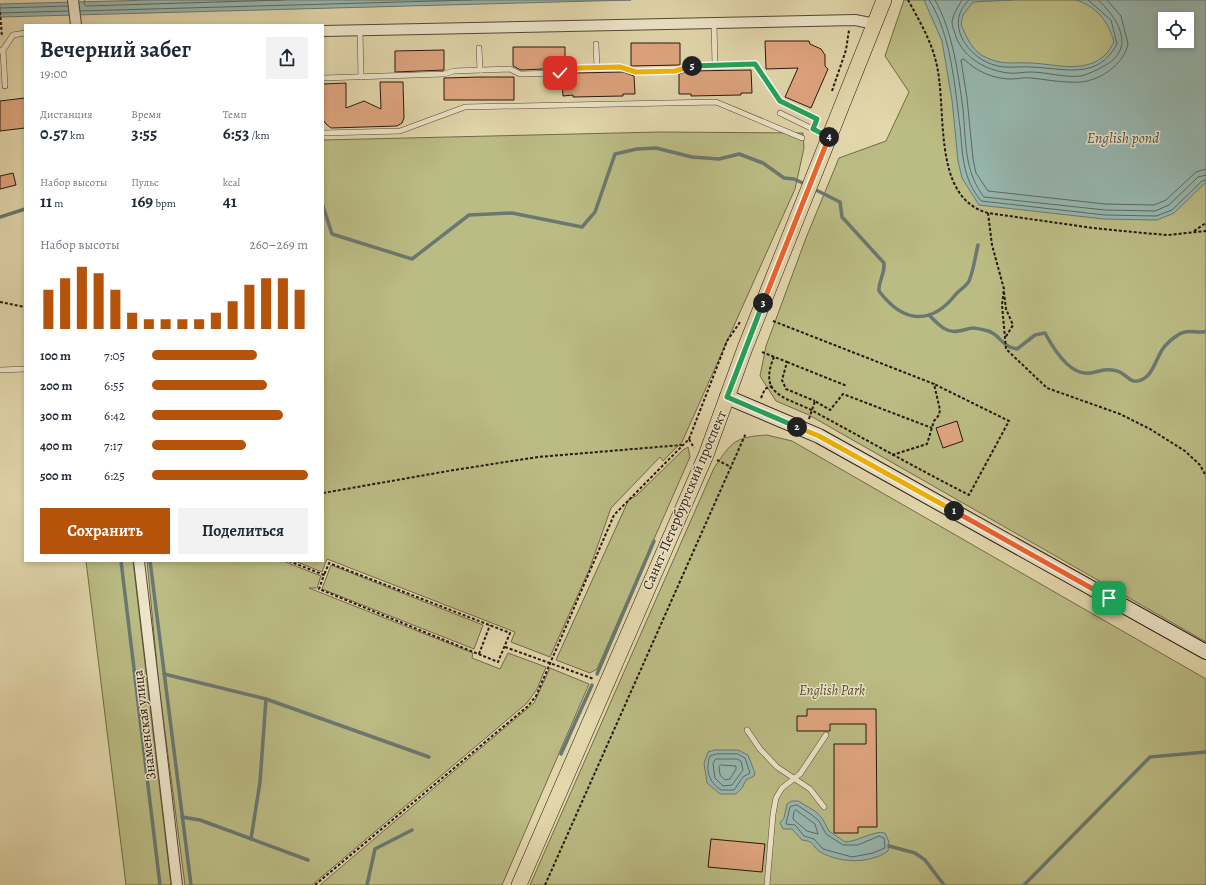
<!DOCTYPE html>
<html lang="ru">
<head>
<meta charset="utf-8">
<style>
	body { margin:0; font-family:Alegreya,serif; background:#f2f2f3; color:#1f2937; height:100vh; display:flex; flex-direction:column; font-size:15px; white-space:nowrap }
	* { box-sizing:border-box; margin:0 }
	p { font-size:13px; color:#747a83 }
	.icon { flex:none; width:22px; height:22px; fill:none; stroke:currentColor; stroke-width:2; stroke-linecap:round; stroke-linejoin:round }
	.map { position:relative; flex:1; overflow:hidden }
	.side { position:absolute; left:24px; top:24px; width:300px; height:538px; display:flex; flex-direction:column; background:#fff; border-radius:0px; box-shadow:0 2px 6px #0003 }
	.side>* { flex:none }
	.controls { position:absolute; left:1158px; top:12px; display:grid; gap:8px }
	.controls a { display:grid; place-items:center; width:36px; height:36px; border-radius:0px; background:#fff; box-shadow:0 2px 6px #0003; font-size:20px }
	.pin { position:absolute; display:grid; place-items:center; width:34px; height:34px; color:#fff; margin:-17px; border-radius:8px; box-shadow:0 2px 6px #0006 }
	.km { position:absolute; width:20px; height:20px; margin:-10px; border-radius:50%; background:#222; color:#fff; font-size:11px; line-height:20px; text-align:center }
	.round { display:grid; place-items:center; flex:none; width:42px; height:42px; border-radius:0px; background:#f2f2f3 }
	.headline { display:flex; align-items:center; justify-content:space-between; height:68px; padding:0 16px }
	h1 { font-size:22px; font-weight:700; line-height:30px }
	.stats { display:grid; grid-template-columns:repeat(3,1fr); gap:6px; height:68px; padding:4px 16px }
	.stats div { display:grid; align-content:center }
	.stats b { font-size:17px; font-weight:700 }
	.stats small { font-size:11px; font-weight:400 }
	.stats p { font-size:11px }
	.chart { height:112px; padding:8px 16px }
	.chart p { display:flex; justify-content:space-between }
	.chart svg { width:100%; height:72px; margin-top:4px; stroke:#b45309; stroke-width:6 }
	.primary-button { display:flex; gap:8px; margin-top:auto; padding:8px 16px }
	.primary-button a { flex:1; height:46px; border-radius:0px; background:#b45309; color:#fff; font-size:16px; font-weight:700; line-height:46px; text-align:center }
	.primary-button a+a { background:#f2f2f3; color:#1f2937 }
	ul { padding:0 16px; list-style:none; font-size:13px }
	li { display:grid; grid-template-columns:64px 48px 1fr; align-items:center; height:30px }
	li i { height:10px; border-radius:5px; background:#b45309 }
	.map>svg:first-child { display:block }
	.green { fill:#bbbc84; stroke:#716a4a; fill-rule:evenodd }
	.water { fill:#97b8b1; stroke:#6a7871; fill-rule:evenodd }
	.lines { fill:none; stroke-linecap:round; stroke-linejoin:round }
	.shore { stroke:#5f6860; stroke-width:1 }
	.stream { stroke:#6a7871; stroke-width:3.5 }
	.building { fill:#dfa57f; stroke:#271710 }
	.service-casing { stroke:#564737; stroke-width:6 }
	.minor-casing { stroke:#564737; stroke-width:12 }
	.secondary-casing { stroke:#271710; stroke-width:16 }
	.primary-casing { stroke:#271710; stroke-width:16 }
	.path { stroke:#271710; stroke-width:2; stroke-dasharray:3 2; stroke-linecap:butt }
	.service { stroke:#ede5c9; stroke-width:5 }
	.minor { stroke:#ede5c9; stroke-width:10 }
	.secondary { stroke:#ede5c9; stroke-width:14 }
	.primary { stroke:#e3d7ac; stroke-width:15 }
	.split-1-casing { stroke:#fff; stroke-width:8 }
	.split-2-casing { stroke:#fff; stroke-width:8 }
	.split-3-casing { stroke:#fff; stroke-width:8 }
	.split-4-casing { stroke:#fff; stroke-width:8 }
	.split-5-casing { stroke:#fff; stroke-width:8 }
	.split-6-casing { stroke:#fff; stroke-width:8 }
	.split-1 { stroke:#f0652b; stroke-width:5 }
	.split-2 { stroke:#f5b400; stroke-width:5 }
	.split-3 { stroke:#22a559; stroke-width:5 }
	.split-4 { stroke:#f0652b; stroke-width:5 }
	.split-5 { stroke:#22a559; stroke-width:5 }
	.split-6 { stroke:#f5b400; stroke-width:5 }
	.labels { text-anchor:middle; stroke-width:3; stroke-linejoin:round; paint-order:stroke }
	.street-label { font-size:14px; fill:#271710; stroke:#ede5c9 }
	.park-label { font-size:14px; font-style:italic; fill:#534933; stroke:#ede5c9 }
	.water-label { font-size:15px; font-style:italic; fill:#4e4f48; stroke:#ede5c9 }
</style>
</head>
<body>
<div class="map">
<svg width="1206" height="885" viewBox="0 0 1206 885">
	<rect width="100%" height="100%" fill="#e3d7ac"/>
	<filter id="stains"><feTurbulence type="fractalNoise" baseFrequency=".005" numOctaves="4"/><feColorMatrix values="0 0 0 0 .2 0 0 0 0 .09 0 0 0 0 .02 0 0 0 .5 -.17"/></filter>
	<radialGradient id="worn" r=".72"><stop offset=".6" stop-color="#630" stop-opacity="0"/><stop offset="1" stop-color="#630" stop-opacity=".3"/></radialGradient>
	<g class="green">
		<path d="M904,0H1206V642L809,415L776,401L760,376L766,346L806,238L839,158L886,141L909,92L885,56ZM1165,19H1187V41H1165Z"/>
		<path d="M659,132L803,133L804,148L795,189L682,442L663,461L660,457L611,508L589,570L550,657L511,642L515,632L327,559L322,572L295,561H323V140Z"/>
		<path d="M767,435L792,441L1206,679V885H530L714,468C732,441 735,437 767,435Z"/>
		<path d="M688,447L690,457L597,669L590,673L556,660L629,499L636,496L683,450Z"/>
		<path d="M86,561H133L171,885H126Z"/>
		<path d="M147,561H283L321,576L317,588H309L473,653L472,658L500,669L508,653L546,667L537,689L527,703L312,885H185L159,686Z"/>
		<path d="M331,565L483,625L474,649L322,589Z"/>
		<path d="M550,668L589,684L502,885H320L534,703Z"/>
	</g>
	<g class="water">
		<path d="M152,0H631L0,17V4Z"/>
		<path d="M924,0H1012L973,2L963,15L961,24C966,36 971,49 983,56C1002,66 1012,62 1031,63C1055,64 1085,74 1105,55C1109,52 1111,46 1114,42C1108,21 1097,7 1076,0H1206V182L1174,213L1157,220L1104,219L979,205L962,178L958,161L952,100L942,41ZM1165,19H1187V41H1165Z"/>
		<path d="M715,750H738L748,755L755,773L754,776L746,780L742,788L736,794H720L707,783L704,763L708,752Z"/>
		<path d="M792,801H798L815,811L822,818L829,831L845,842C860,841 874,830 885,833L889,842L888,851C870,864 841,863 822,853C812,848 816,841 802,840L792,829H783L780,823L784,818L787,804Z"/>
	</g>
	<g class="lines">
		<g class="shore">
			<path d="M85,0L84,4L86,6L283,0"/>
			<path d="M929,0C951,33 955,88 960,127C963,156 962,177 981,201L1105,215L1156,216L1172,210L1202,181L1206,180"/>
			<path d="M935,0C953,32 958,73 963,109C966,140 964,172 984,197L1105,210L1155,211L1169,205L1198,177L1206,175"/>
			<path d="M962,0C958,7 953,14 952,22C952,27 955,32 956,37C965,59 986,70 1008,73C1015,74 1023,72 1030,72C1047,72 1064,78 1081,76C1089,74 1097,70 1104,66C1137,49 1118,18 1098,0"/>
			<path d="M969,0C944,23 967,57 994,65C1007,69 1018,66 1030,67C1065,68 1097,81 1117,44L1111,20L1088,0"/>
			<path d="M1107,0L1121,16L1128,44C1124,64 1101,80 1081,82C1065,83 1048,80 1032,78C1025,77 1018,79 1011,79C993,79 976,71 964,59L961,60L967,98L973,159L976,173L988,191L1105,204L1154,205L1166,200L1196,172L1206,169"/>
			<path d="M0,8L68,6"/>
			<path d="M80,11L471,0"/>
			<path d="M0,13L68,11"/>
			<path d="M738,754L745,758L750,773L743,777L734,790H721C709,782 705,770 710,756L716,754Z"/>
			<path d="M716,759H737L741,761L743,770L732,785L723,786L715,778L713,764Z"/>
			<path d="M721,765L736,766V769L730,779L725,780L720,775L719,767Z"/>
			<path d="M797,805L812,815L819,821L826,834L843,845H858L879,836L884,838L885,848L873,853L852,857L823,849L814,839L804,836L795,825L786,824L790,807Z"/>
			<path d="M796,810L815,824L818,834L807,831L793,819L794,812Z"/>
		</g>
		<g class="stream">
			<path d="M812,188L840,202L842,217L884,263C885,275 878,281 879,291C903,323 931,326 956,294C960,289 966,287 969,281C974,269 975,257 978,245"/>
			<path d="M323,206L332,234L412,259L469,215L512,213L582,227L595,212L615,154L637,149L656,148L692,157L719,159L739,154L763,163L784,178L794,179L807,185"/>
			<path d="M0,217L25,209"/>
			<path d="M929,315C937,323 946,334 958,331C963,331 968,328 973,328C977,328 984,330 988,331C1000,334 1001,347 1017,349L1035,335L1045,333C1053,348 1070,376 1090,373C1101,371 1106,368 1117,371C1126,373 1130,385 1141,380C1154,375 1156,356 1165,346C1169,341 1179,333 1185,332C1192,330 1199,334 1206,331"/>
			<path d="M121,561L160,885"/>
			<path d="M150,561L191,885"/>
			<path d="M164,674L266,699L260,782L251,839"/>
			<path d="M597,674L654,541"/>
			<path d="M266,699L429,757"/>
			<path d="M561,754L592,685"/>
			<path d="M182,817L200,820L308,860"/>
			<path d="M889,846L915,853L925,860L944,885"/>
			<path d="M367,885L375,849L412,830"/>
			<path d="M1024,885L1150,757L1206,752"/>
		</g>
	</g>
	<g class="building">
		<path d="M765,41H809L810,44L821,49L825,55V66L828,69L811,108L785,97L798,68L766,69Z"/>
		<path d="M631,43H680V65L631,66Z"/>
		<path d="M513,47H565V68L521,70L513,66Z"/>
		<path d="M444,50V70L395,72V51Z"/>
		<path d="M751,70L752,93H741V95L691,96V94H679V74L688,71Z"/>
		<path d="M623,72L634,76L635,94H623V96L573,97V95L563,96L562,77L575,73Z"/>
		<path d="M479,77H514V100H444V78Z"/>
		<path d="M380,82H403L404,118L402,123L397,126L331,128L326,124L323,120V84L346,83V108L364,101L381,109Z"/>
		<path d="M25,98V128L0,131V101Z"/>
		<path d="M13,173L16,185L0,189V176Z"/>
		<path d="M957,421L963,441L943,448L936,428Z"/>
		<path d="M807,709H876L877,827H858V833H834V744H866V724H830V731H797V716H807Z"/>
		<path d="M711,839L765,844L762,872L708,867Z"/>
	</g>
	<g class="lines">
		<g class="service-casing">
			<g id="service">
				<path d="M714,23L715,65"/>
				<path d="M360,30L361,77"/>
				<path d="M596,44L597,68"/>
				<path d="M479,48L480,70"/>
				<path d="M3,50L13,35L25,33"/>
				<path d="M0,51L3,50L5,86"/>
				<path d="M323,78L444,74L454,71L510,69L520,74L561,73L579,68L620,67L636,72L675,71L691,66L755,64L780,101L817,119L813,129"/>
				<path d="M780,113L827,136"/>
				<path d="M323,133L400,131L465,107L716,102L802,138"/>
				<path d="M0,370L25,369"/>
				<path d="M747,730L760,749L777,767L810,789L824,807"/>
				<path d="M767,885L773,814L776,798L782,788L800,774L826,735"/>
			</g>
		</g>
		<g class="minor-casing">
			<g id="minor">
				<path d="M73,0L76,25"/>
				<path d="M323,31L855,20L875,24"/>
				<path d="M139,561L177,885"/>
			</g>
		</g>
		<g class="secondary-casing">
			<path id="secondary" d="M727,397L819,436L1206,652"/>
		</g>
		<g class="primary-casing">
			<path id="primary" d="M519,885L706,455L745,348L884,0"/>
		</g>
		<g class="path">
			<path d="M908,0C918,18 930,39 935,58C949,104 929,197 988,213L1093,228L1143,233L1168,235L1206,231"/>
			<path d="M0,12L2,37"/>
			<path d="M832,91L846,50L849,30"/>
			<path d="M988,213L992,245L1004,289L1002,305L1006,349L1047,388L1120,414L1150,429L1185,451L1200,465L1206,476"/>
			<path d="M1194,231L1206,223"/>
			<path d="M1004,292L1006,309L1013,325L1005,338"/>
			<path d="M0,302L25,307"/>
			<path d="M773,321L934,384L940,410L939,415L934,421L927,444L892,455"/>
			<path d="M762,352L787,362L782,380L786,389L815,401"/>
			<path d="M774,357C770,366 766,380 773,389C782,400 801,404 813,411C865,439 916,468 969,495L1009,421L934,384"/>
			<path d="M787,362L847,386"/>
			<path d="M761,398L765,389L772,386"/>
			<path d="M809,419L815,401L830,410L843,394L932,428"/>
			<path d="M689,439L727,341L740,322"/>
			<path d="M717,460L731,467"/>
			<path d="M323,493L454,470L538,457L682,445"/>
			<path d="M289,561L324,575L319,589L498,662L510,633L329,563L324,575"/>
			<path d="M505,647L594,679"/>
			<path d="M479,654L490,625"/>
			<path d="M315,885L528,706L536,696L614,515L689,439L694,448"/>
			<path d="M545,885L746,433"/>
		</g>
		<use href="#service" class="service"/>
		<use href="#minor" class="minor"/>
		<use href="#secondary" class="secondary"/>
		<use href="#primary" class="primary"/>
	</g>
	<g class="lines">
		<g class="split-1-casing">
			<path id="split-1" d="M954,511L1109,598"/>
		</g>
		<g class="split-2-casing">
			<path id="split-2" d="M797,427L819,436L954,511"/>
		</g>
		<g class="split-3-casing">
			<path id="split-3" d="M763,303L727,397L797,427"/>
		</g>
		<g class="split-4-casing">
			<path id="split-4" d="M763,303L829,137"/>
		</g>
		<g class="split-5-casing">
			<path id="split-5" d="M692,66L755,64L780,101L817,119L813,129L829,137"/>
		</g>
		<g class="split-6-casing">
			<path id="split-6" d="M560,73L579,68L620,67L636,72L675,71L692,66"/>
		</g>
		<use href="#split-1" class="split-1"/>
		<use href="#split-2" class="split-2"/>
		<use href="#split-3" class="split-3"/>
		<use href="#split-4" class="split-4"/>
		<use href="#split-5" class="split-5"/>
		<use href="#split-6" class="split-6"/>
	</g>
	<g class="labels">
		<g class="street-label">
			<text transform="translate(684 500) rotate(-67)" y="5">Санкт-Петербургский проспект</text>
			<text transform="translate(144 725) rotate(-97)" y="5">Знаменская улица</text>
		</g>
		<g class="park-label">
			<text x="832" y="695">English Park</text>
		</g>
		<g class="water-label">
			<text x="1123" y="143">English pond</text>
		</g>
	</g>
	<rect width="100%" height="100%" filter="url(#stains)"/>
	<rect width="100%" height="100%" fill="url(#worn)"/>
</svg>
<div class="controls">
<a><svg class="icon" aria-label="locate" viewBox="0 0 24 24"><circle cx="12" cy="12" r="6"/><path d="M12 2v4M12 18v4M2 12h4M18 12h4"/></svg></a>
</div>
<div class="pin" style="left:1109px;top:598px;background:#1e9e55"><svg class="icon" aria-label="arrive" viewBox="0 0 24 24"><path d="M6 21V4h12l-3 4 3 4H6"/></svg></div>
<div class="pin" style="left:560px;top:73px;background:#d93025"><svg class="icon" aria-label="check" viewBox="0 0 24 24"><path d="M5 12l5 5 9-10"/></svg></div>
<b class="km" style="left:954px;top:511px">1</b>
<b class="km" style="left:797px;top:427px">2</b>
<b class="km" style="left:763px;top:303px">3</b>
<b class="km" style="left:829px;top:137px">4</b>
<b class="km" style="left:692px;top:66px">5</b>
<section class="side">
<div class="headline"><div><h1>Вечерний забег</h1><p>19:00</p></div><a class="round"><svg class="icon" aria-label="share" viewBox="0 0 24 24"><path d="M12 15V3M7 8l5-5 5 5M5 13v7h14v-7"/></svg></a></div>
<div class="stats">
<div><p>Дистанция</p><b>0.57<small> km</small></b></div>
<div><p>Время</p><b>3:55</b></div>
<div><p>Темп</p><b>6:53<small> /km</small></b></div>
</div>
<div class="stats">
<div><p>Набор высоты</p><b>11<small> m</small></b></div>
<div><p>Пульс</p><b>169<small> bpm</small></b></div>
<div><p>kcal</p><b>41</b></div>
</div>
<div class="chart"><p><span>Набор высоты</span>260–269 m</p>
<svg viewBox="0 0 160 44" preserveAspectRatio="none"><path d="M5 44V20M15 44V13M25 44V6M35 44V10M45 44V20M55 44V34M65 44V38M75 44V38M85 44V38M95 44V38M105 44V34M115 44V27M125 44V17M135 44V13M145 44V13M155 44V20"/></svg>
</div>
<ul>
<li><b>100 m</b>7:05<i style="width:67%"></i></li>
<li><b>200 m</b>6:55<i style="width:74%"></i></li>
<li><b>300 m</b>6:42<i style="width:84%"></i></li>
<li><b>400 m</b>7:17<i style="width:60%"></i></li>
<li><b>500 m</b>6:25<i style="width:100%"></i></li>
</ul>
<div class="primary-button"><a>Сохранить</a><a>Поделиться</a></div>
</section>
</div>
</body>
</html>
